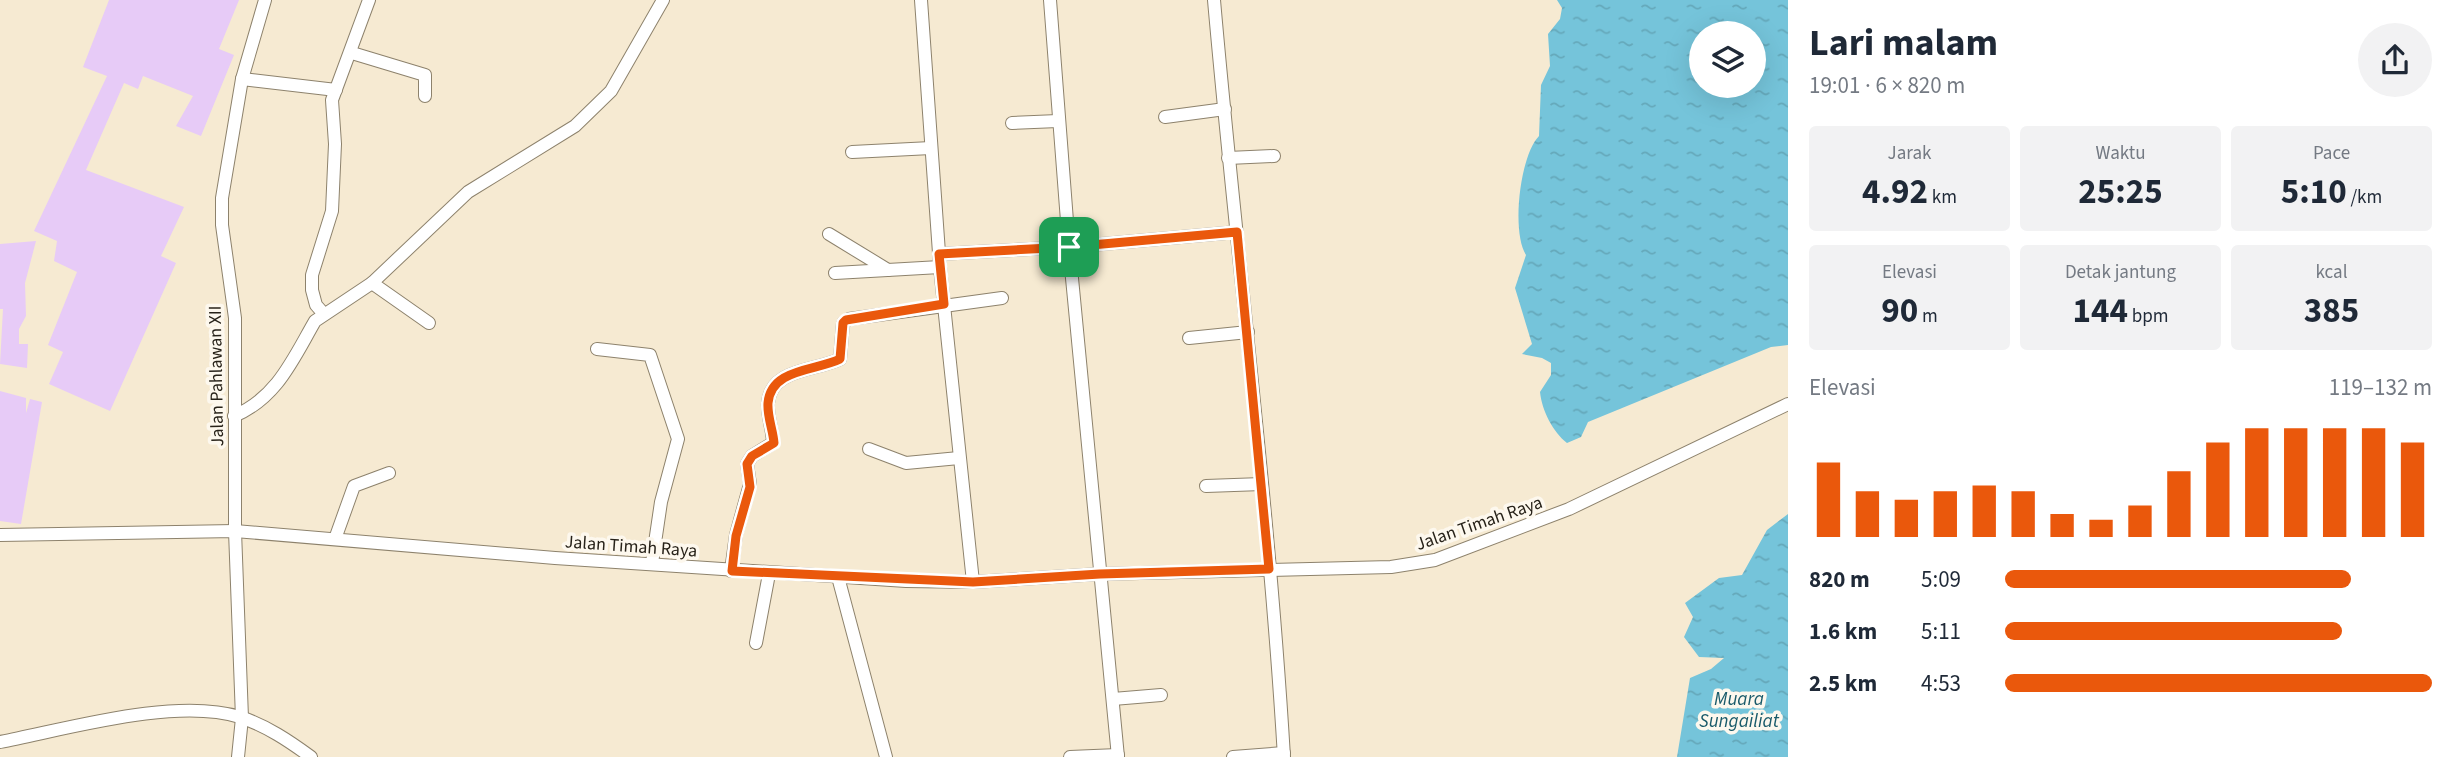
<!DOCTYPE html>
<html lang="id">
<head>
<meta charset="utf-8">
<style>
	body { margin:0; font-family:"Source Sans 3",sans-serif; background:#f2f2f3; color:#1f2937; height:100vh; display:flex; flex-direction:column; font-size:26px; white-space:nowrap }
	* { box-sizing:border-box; margin:0 }
	p { font-size:23px; color:#747a83 }
	.icon { flex:none; width:38px; height:38px; fill:none; stroke:currentColor; stroke-width:2; stroke-linecap:round; stroke-linejoin:round }
	.map { position:relative; flex:1; overflow:hidden }
	.details { display:flex; flex-direction:column; background:#fff; width:665px }
	.details>* { flex:none }
	.buttons { position:absolute; left:1689px; top:21px; display:grid; gap:14px }
	.buttons a { display:grid; place-items:center; width:77px; height:77px; border-radius:50%; background:#fff; box-shadow:0 7px 28px #0002; font-size:35px }
	.pin { position:absolute; display:grid; place-items:center; width:60px; height:60px; color:#fff; margin:-30px; border-radius:14px; box-shadow:0 4px 10px #0006 }
	.round { display:grid; place-items:center; flex:none; width:74px; height:74px; border-radius:37px; background:#f2f2f3 }
	.head { display:flex; align-items:center; justify-content:space-between; height:119px; padding:0 21px }
	h1 { font-size:38px; font-weight:700; line-height:52px }
	.stats { display:grid; grid-template-columns:repeat(3,1fr); gap:10px; height:119px; padding:7px 21px }
	.stats div { display:grid; align-content:center; border-radius:7px; background:#f2f2f3; text-align:center }
	.stats b { font-size:35px; font-weight:700 }
	.stats small { font-size:19px; font-weight:400 }
	.stats p { font-size:19px }
	.chart { height:196px; padding:14px 21px }
	.chart p { display:flex; justify-content:space-between }
	.chart svg { width:100%; height:126px; margin-top:7px; stroke:#ea580c; stroke-width:6 }
	ul { padding:0 21px; list-style:none; font-size:23px }
	li { display:grid; grid-template-columns:112px 84px 1fr; align-items:center; height:52px }
	li i { height:18px; border-radius:9px; background:#ea580c }
	main { display:flex; flex:1; min-height:0 }
	.map>svg:first-child { display:block }
	.water { fill:url(#water-ripples); fill-rule:evenodd }
	.building { fill:#e7cbf7 }
	.lines { fill:none; stroke-linecap:round; stroke-linejoin:round }
	.street-casing { stroke:#8d826c; stroke-width:14 }
	.street { stroke:#fff; stroke-width:12 }
	.route-casing { stroke:#fff; stroke-width:14 }
	.route { stroke:#ea580c; stroke-width:9 }
	.labels { text-anchor:middle; stroke-width:7; stroke-linejoin:round; paint-order:stroke }
	.street-label { font-size:18px; fill:#272219; stroke:#fdf8ee }
	.water-label { font-size:19px; font-style:italic; fill:#195a6a; stroke:#fdf8ee }
</style>
</head>
<body>
<main>
<div class="map">
<svg width="1788" height="757" viewBox="0 0 1788 757">
	<defs>
		<pattern id="water-ripples" width="26" height="14" patternUnits="userSpaceOnUse" patternTransform="scale(1.75)"><rect width="26" height="14" fill="#75c4da"/><path d="M2 4q2-2 4 0t4 0M15 11q2-2 4 0t4 0" fill="none" stroke="#65a8ba"/></pattern>
	</defs>
	<rect width="100%" height="100%" fill="#f6ead2"/>
	<g class="water">
		<path d="M1557,0H1788V345L1771,347L1588,422L1581,437L1567,443C1553,432 1542,411 1540,392L1551,375V363L1542,358L1522,354L1532,344L1515,288L1526,255C1511,232 1520,155 1539,136L1541,85L1550,66L1548,34L1560,19L1562,8ZM1754,33V86H1701V33Z"/>
		<path d="M1788,514V757H1677L1690,678L1711,669L1724,658L1699,657L1684,637L1693,617L1685,603L1719,578L1742,575L1767,530Z"/>
	</g>
	<g class="building">
		<path d="M109,0H239L219,49L234,55L201,136L176,126L193,96L143,76L138,89L124,83L86,170L184,207L161,256L176,263L110,411L49,384L63,352L48,345L77,272L54,261L57,241L34,231L107,76L83,67Z"/>
		<path d="M36,241L25,283L26,316L19,329V344H28L27,368L0,364L3,309H0V244Z"/>
		<path d="M0,391L26,398V413L30,399L42,402L21,524L0,521Z"/>
	</g>
	<g class="lines">
		<g class="street-casing">
			<g id="street">
				<path d="M921,0L940,267L973,582"/>
				<path d="M1050,0L1069,247L1118,757"/>
				<path d="M1214,0C1236,252 1269,504 1284,757"/>
				<path d="M352,53L425,75V96"/>
				<path d="M242,79L336,90"/>
				<path d="M1165,117L1225,109"/>
				<path d="M1012,123L1058,121"/>
				<path d="M852,152L931,148"/>
				<path d="M1228,158L1274,156"/>
				<path d="M829,234L888,270"/>
				<path d="M939,254L1069,247L1237,232"/>
				<path d="M835,273L940,267"/>
				<path d="M372,283L429,323"/>
				<path d="M323,313L316,305L312,290V275L332,211L335,144L332,100L369,0"/>
				<path d="M1189,338L1248,332"/>
				<path d="M597,349L650,355L678,439L661,502L652,563"/>
				<path d="M234,416C277,398 293,359 315,321L372,283L468,192L575,126L611,91L663,0"/>
				<path d="M869,449L906,463L959,458"/>
				<path d="M1206,486L1262,484"/>
				<path d="M0,535L235,531L555,558L906,581L973,582L1100,574L1391,567L1435,560L1569,509L1788,404"/>
				<path d="M335,539L354,486L389,473"/>
				<path d="M731,571L736,535L750,484L747,464L752,456L773,443C773,430 767,416 768,403C771,368 816,371 840,359L843,323L849,319L1002,298"/>
				<path d="M838,577L886,757"/>
				<path d="M756,643L769,574"/>
				<path d="M1113,699L1161,695"/>
				<path d="M0,742C67,729 175,697 240,717C267,726 289,741 311,757"/>
				<path d="M238,757L242,718L235,531V318L222,225V198L242,79L265,0"/>
				<path d="M1070,757L1118,755"/>
				<path d="M1233,757L1284,753"/>
			</g>
		</g>
		<use href="#street" class="street"/>
	</g>
	<g class="lines">
		<g class="route-casing">
			<path id="route" d="M1237,232L1269,569L1100,574L973,582L732,571L736,536L750,487L747,464L752,456L774,443C773,430 767,416 768,403C771,368 816,371 840,359L843,323L846,320L944,304L939,254L1069,247Z"/>
		</g>
		<use href="#route" class="route"/>
	</g>
	<g class="labels">
		<g class="street-label">
			<text transform="translate(216 376) rotate(-91)" y="6">Jalan Pahlawan XII</text>
			<text transform="translate(1479 523) rotate(-19)" y="6">Jalan Timah Raya</text>
			<text transform="translate(631 546) rotate(4)" y="6">Jalan Timah Raya</text>
		</g>
		<g class="water-label">
			<text x="1739" y="705">Muara<tspan x="1739" dy="22">Sungailiat</tspan></text>
		</g>
	</g>
</svg>
<div class="buttons">
<a><svg class="icon" aria-label="layers" viewBox="0 0 24 24"><path d="M12 4l9 5-9 5-9-5zM3 14l9 5 9-5"/></svg></a>
</div>
<div class="pin" style="left:1069px;top:247px;background:#1e9e55"><svg class="icon" aria-label="arrive" viewBox="0 0 24 24"><path d="M6 21V4h12l-3 4 3 4H6"/></svg></div>
</div>
<section class="details">
<div class="head"><div><h1>Lari malam</h1><p>19:01 · 6 × 820 m</p></div><a class="round"><svg class="icon" aria-label="share" viewBox="0 0 24 24"><path d="M12 15V3M7 8l5-5 5 5M5 13v7h14v-7"/></svg></a></div>
<div class="stats">
<div><p>Jarak</p><b>4.92<small> km</small></b></div>
<div><p>Waktu</p><b>25:25</b></div>
<div><p>Pace</p><b>5:10<small> /km</small></b></div>
</div>
<div class="stats">
<div><p>Elevasi</p><b>90<small> m</small></b></div>
<div><p>Detak jantung</p><b>144<small> bpm</small></b></div>
<div><p>kcal</p><b>385</b></div>
</div>
<div class="chart"><p><span>Elevasi</span>119–132 m</p>
<svg viewBox="0 0 160 44" preserveAspectRatio="none"><path d="M5 44V18M15 44V28M25 44V31M35 44V28M45 44V26M55 44V28M65 44V36M75 44V38M85 44V33M95 44V21M105 44V11M115 44V6M125 44V6M135 44V6M145 44V6M155 44V11"/></svg>
</div>
<ul>
<li><b>820 m</b>5:09<i style="width:81%"></i></li>
<li><b>1.6 km</b>5:11<i style="width:79%"></i></li>
<li><b>2.5 km</b>4:53<i style="width:100%"></i></li>
</ul>
</section>
</main>
</body>
</html>
